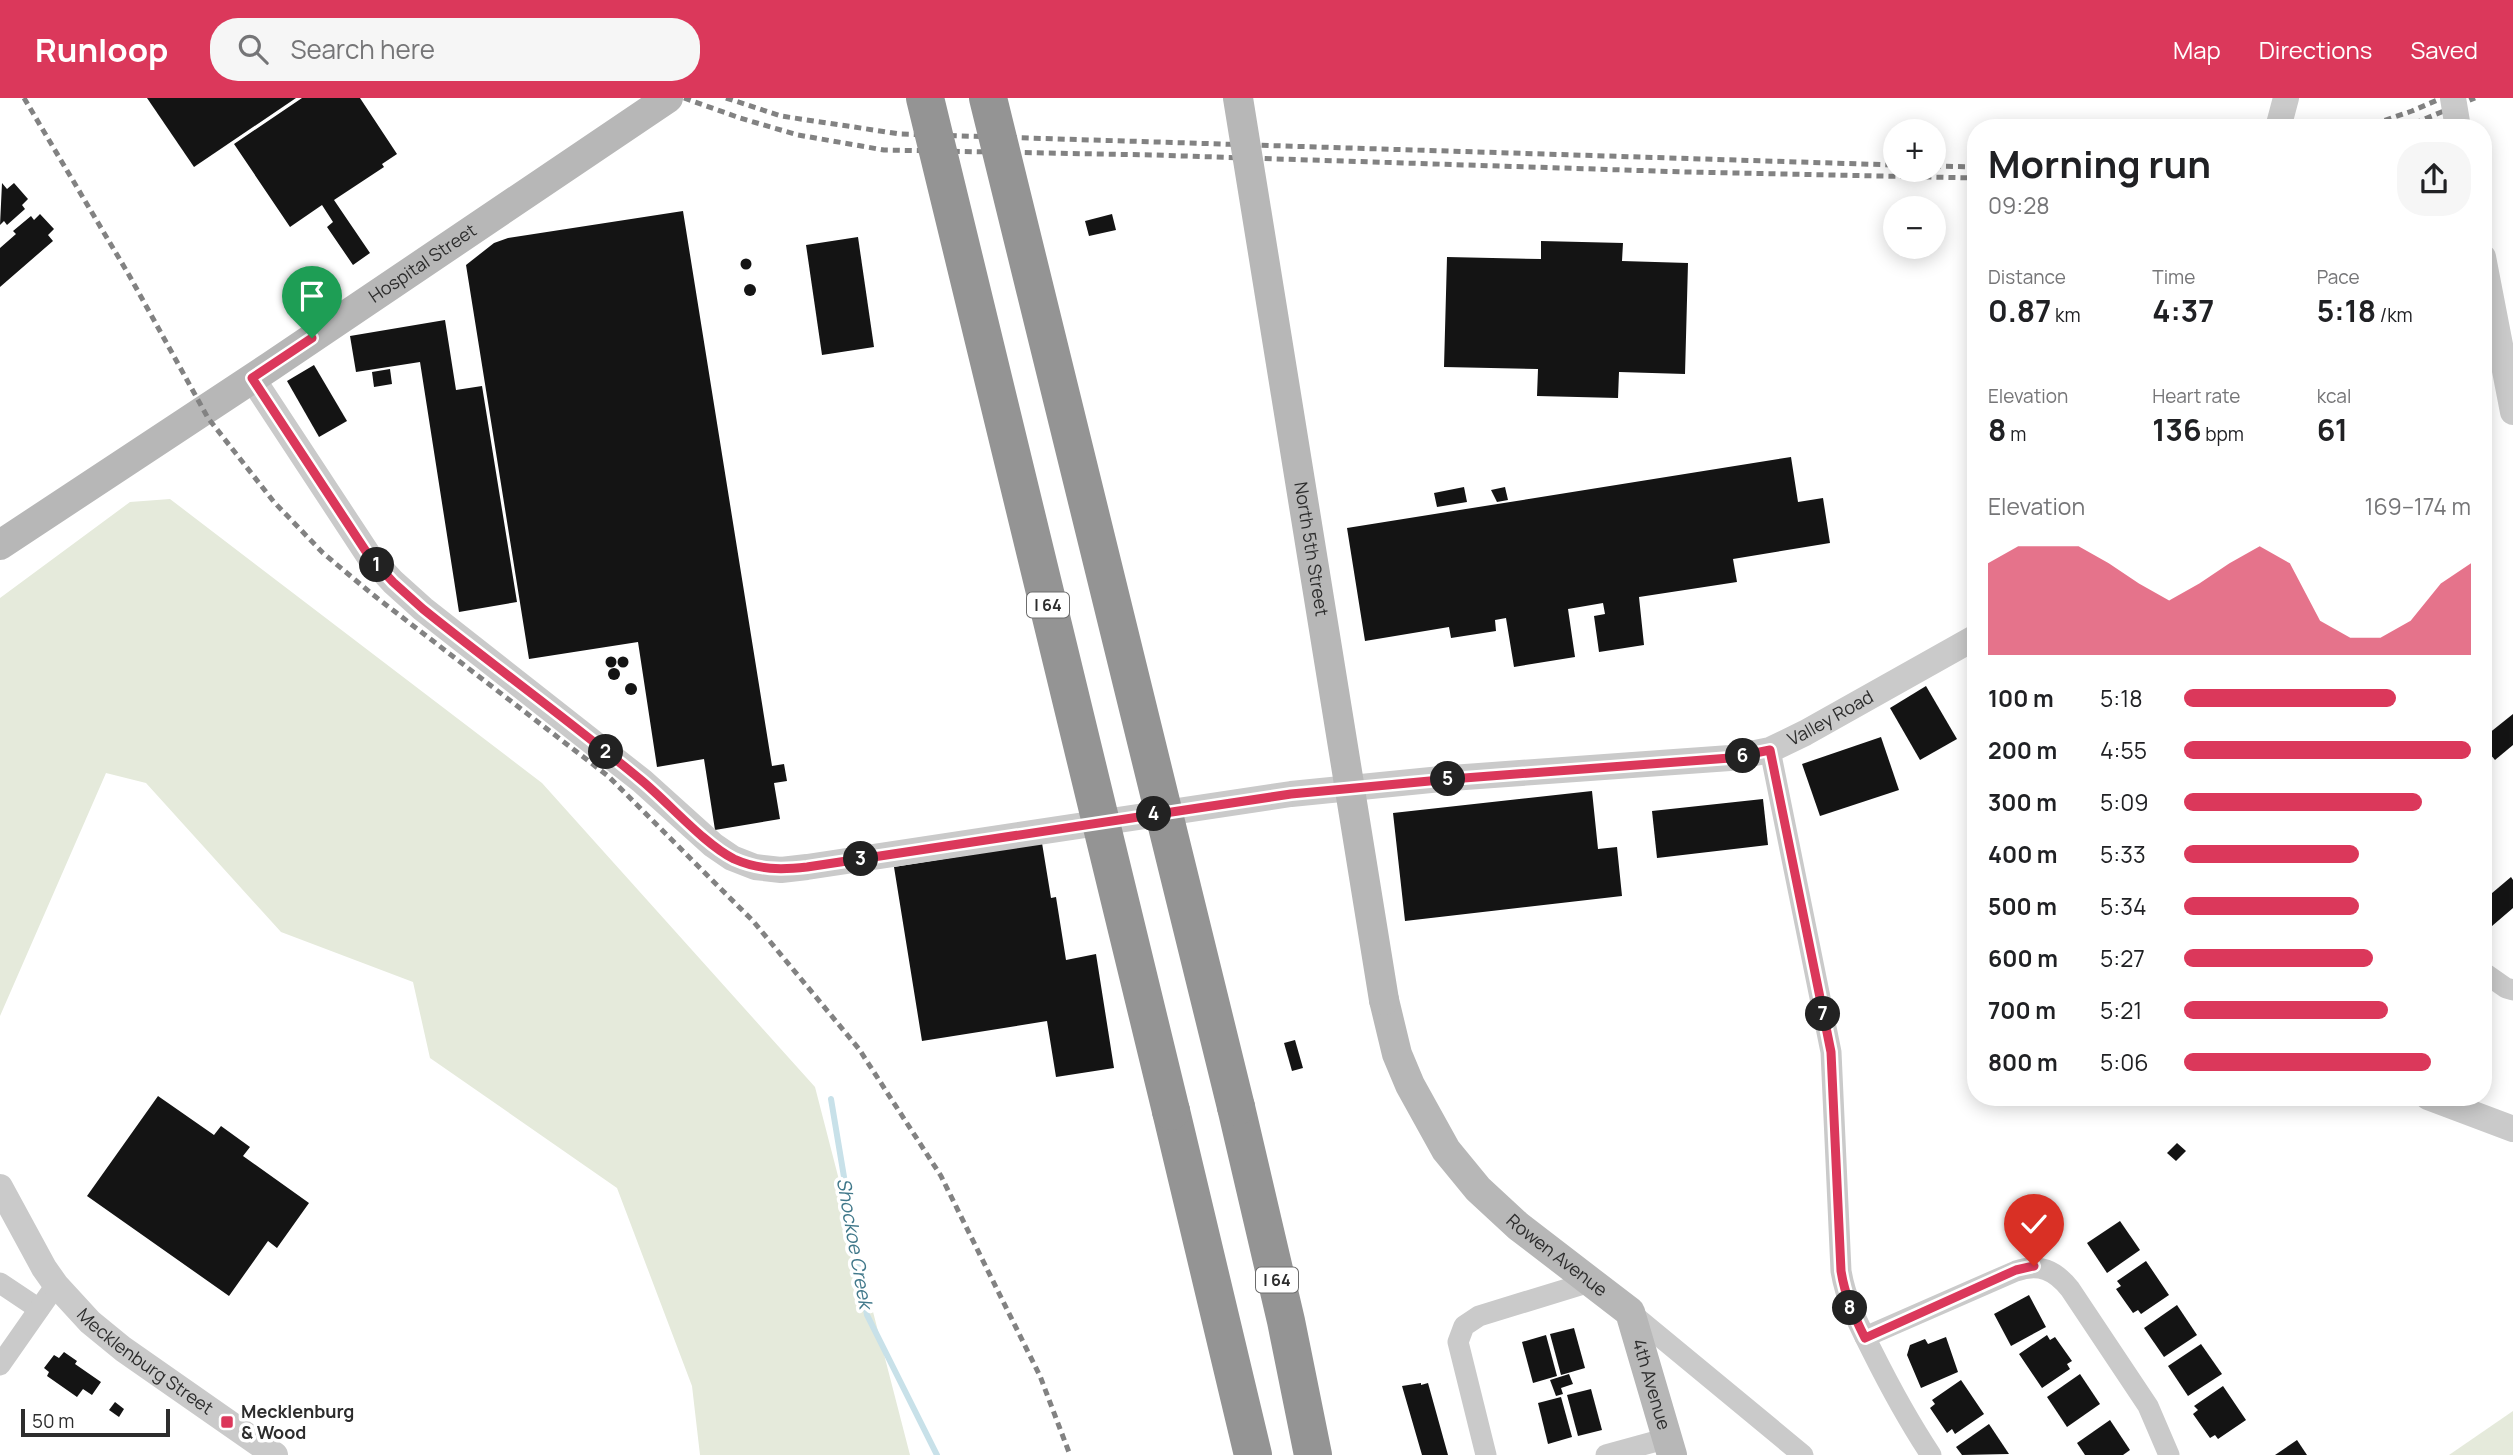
<!DOCTYPE html>
<html lang="en">
<head>
<meta charset="utf-8">
<style>
	body { margin:0; font-family:Manrope,sans-serif; background:#f6f6f6; color:#202124; height:100vh; display:flex; flex-direction:column; font-size:26px; white-space:nowrap }
	* { box-sizing:border-box; margin:0 }
	p { font-size:23px; color:#757577 }
	.icon { flex:none; width:38px; height:38px; fill:none; stroke:currentColor; stroke-width:2; stroke-linecap:round; stroke-linejoin:round }
	.map { position:relative; flex:1; overflow:hidden }
	.details { position:absolute; left:1967px; top:21px; width:525px; height:987px; display:flex; flex-direction:column; background:#fff; border-radius:28px; box-shadow:0 4px 18px #0003 }
	.details>* { flex:none }
	.tools { position:absolute; left:1883px; top:21px; display:grid; gap:14px }
	.tools a { display:grid; place-items:center; width:63px; height:63px; border-radius:50%; background:#fff; box-shadow:0 4px 18px #0003; font-size:35px }
	.scale { position:absolute; left:21px; bottom:18px; width:149px; box-sizing:border-box; padding-left:7px; border:4px solid #2d2d2d; border-top:0; font-size:19px; line-height:24px; white-space:nowrap; color:#2d2d2d; -webkit-text-stroke:5px #fff; paint-order:stroke }
	.pin { position:absolute; display:grid; place-items:center; width:60px; height:60px; color:#fff; margin:-72px -30px; border-radius:50% 50% 50% 0; rotate:-45deg; box-shadow:0 0 7px #0007 }
	.pin .icon { rotate:45deg }
	.km { position:absolute; width:35px; height:35px; margin:-18px; border-radius:50%; background:#222; color:#fff; font-size:19px; line-height:35px; text-align:center }
	.round { display:grid; place-items:center; flex:none; width:74px; height:74px; border-radius:28px; background:#f6f6f6 }
	.head { display:flex; align-items:center; justify-content:space-between; height:119px; padding:0 21px }
	h1 { font-size:38px; font-weight:700; line-height:52px }
	.stats { display:grid; grid-template-columns:repeat(3,1fr); gap:10px; height:119px; padding:7px 21px }
	.stats div { display:grid; align-content:center }
	.stats b { font-size:30px; font-weight:700 }
	.stats small { font-size:19px; font-weight:400 }
	.stats p { font-size:19px }
	.chart { height:196px; padding:14px 21px }
	.chart p { display:flex; justify-content:space-between }
	.chart svg { width:100%; height:126px; margin-top:7px; fill:#db385b; opacity:.7 }
	ul { padding:0 21px; list-style:none; font-size:23px }
	li { display:grid; grid-template-columns:112px 84px 1fr; align-items:center; height:52px }
	li i { height:18px; border-radius:9px; background:#db385b }
	header { display:flex; align-items:center; gap:42px; box-sizing:border-box; height:98px; padding:0 35px; background:#db385b; color:#fff }
	header strong { font-size:33px }
	nav { display:flex; gap:38px; margin-inline-start:auto; font-size:24px }
	.search { width:490px; height:63px; background:#f6f6f6; display:flex; align-items:center; gap:18px; box-sizing:border-box; padding:0 24px; border-radius:28px; color:#757577; font-size:26px }
	.map>svg:first-child { display:block }
	.green { fill:#e5eadb }
	.lines { fill:none; stroke-linecap:round; stroke-linejoin:round }
	.stream { stroke:#c8e1e9; stroke-width:6 }
	.building { fill:#141414 }
	.minor { stroke:#cacaca; stroke-width:21 }
	.tertiary { stroke:#cacaca; stroke-width:26 }
	.secondary { stroke:#b7b7b7; stroke-width:30 }
	.motorway { stroke:#949494; stroke-width:38 }
	.rail { stroke:#828282; stroke-width:5; stroke-dasharray:7 5; stroke-linecap:butt }
	.tertiary-bridge { stroke:#cacaca; stroke-width:26 }
	.secondary-bridge { stroke:#b7b7b7; stroke-width:30 }
	.motorway-bridge { stroke:#949494; stroke-width:38 }
	.route-casing { stroke:#fff; stroke-width:14 }
	.route { stroke:#db385b; stroke-width:9 }
	.poi-dot { fill:#db385b; stroke:#fff; stroke-width:2.5 }
	.labels { text-anchor:middle; stroke-width:7; stroke-linejoin:round; paint-order:stroke }
	.shield { fill:#fff; stroke:#6c6c6c; stroke-width:2 }
	.shield-label { font-size:16px; font-weight:bold; fill:#2d2d2d }
	.street-label { font-size:18px; fill:#2d2d2d; stroke:#fff }
	.poi-label { font-size:18px; font-weight:bold; fill:#2d2d2d; stroke:#fff; text-anchor:start }
	.water-label { font-size:19px; font-style:italic; fill:#40788a; stroke:#fff }
</style>
</head>
<body>
<header>
<strong>Runloop</strong>
<div class="search"><svg class="icon" aria-label="search" viewBox="0 0 24 24"><circle cx="10" cy="10" r="6"/><path d="M15 15l6 6"/></svg>Search here</div>
<nav><a>Map</a><a>Directions</a><a>Saved</a></nav>
</header>
<div class="map">
<svg width="2513" height="1357" viewBox="0 0 2513 1357">
	<rect width="100%" height="100%" fill="#fff"/>
	<g class="green">
		<path d="M170,401L542,685L815,989L910,1357H700L692,1288L617,1090L430,960L413,884L281,834L146,685L106,675L0,918V500L130,404Z"/>
		<path d="M2513,1313V1357H2449Z"/>
	</g>
	<g class="lines">
		<path class="stream" d="M831,1001L867,1217L937,1357"/>
	</g>
	<g class="building">
		<path d="M147,0H296L194,69Z"/>
		<path d="M302,0H360L397,56L382,66L384,69L334,102L370,155L353,167L327,129L333,124L322,107L290,129L234,46Z"/>
		<path d="M2,85L7,91L14,85L28,101L22,107L25,111L7,127L4,123L0,127Z"/>
		<path d="M683,113L772,668L784,666L787,683L774,685L780,721L715,732L704,661L657,669L638,544L529,561L466,167L494,145L508,140Z"/>
		<path d="M40,116L54,131L48,137L53,143L0,189V150L16,136L13,133L31,118L34,122Z"/>
		<path d="M1112,116L1116,132L1089,138L1085,123Z"/>
		<path d="M858,139L874,249L822,257L806,147Z"/>
		<path d="M1541,143L1623,145L1622,163L1688,165L1685,276L1619,274L1618,300L1537,298L1538,271L1444,269L1447,159L1541,161Z"/>
		<circle cx="746" cy="166" r="5.5"/>
		<circle cx="750" cy="192" r="6"/>
		<path d="M445,222L456,292L482,288L517,504L459,514L420,264L356,274L350,238Z"/>
		<path d="M314,267L347,323L319,339L287,283Z"/>
		<path d="M390,271L392,286L374,289L372,274Z"/>
		<path d="M1791,359L1798,404L1823,400L1830,445L1733,461L1737,484L1639,499L1644,547L1599,554L1594,518L1605,516L1603,505L1568,511L1575,559L1514,569L1506,520L1495,522L1496,533L1451,540L1449,529L1365,543L1347,430Z"/>
		<path d="M1464,389L1467,404L1437,409L1434,395Z"/>
		<path d="M1505,389L1508,402L1497,404L1491,392Z"/>
		<circle cx="611" cy="564" r="5.5"/>
		<circle cx="623" cy="564" r="5.5"/>
		<circle cx="614" cy="576" r="6"/>
		<circle cx="631" cy="591" r="6"/>
		<path d="M1926,588L1957,641L1920,662L1890,610Z"/>
		<path d="M2513,616V647L2495,662L2483,648V640Z"/>
		<path d="M1881,639L1899,692L1820,718L1802,666Z"/>
		<path d="M1592,693L1598,751L1617,749L1622,798L1405,823L1393,715Z"/>
		<path d="M1763,701L1768,747L1657,760L1652,713Z"/>
		<path d="M1042,745L1051,800L1056,799L1066,862L1096,856L1114,970L1056,979L1047,923L922,943L894,769Z"/>
		<path d="M2511,779L2513,782V810L2492,828L2483,819V814L2491,808L2485,801Z"/>
		<path d="M1295,942L1303,970L1292,973L1284,945Z"/>
		<path d="M158,998L214,1037L221,1028L250,1049L243,1058L309,1105L277,1150L268,1143L229,1198L87,1098Z"/>
		<path d="M2177,1045L2186,1053L2176,1063L2167,1055Z"/>
		<path d="M2120,1123L2140,1152L2107,1175L2087,1145Z"/>
		<path d="M2146,1163L2169,1197L2141,1216L2138,1212L2133,1215L2116,1191L2121,1188L2117,1183Z"/>
		<path d="M2029,1197L2046,1229L2011,1248L1994,1216Z"/>
		<path d="M2177,1207L2197,1237L2164,1259L2144,1230Z"/>
		<path d="M1574,1230L1585,1270L1561,1277L1550,1236Z"/>
		<path d="M1546,1237L1557,1278L1533,1285L1522,1244Z"/>
		<path d="M2047,1237L2050,1242L2055,1239L2072,1263L2067,1266L2070,1271L2042,1290L2019,1256Z"/>
		<path d="M1946,1239L1958,1274L1921,1290L1907,1257L1910,1247L1925,1241L1928,1246Z"/>
		<path d="M2201,1246L2222,1276L2188,1298L2168,1268Z"/>
		<path d="M64,1254L77,1263L75,1266L101,1284L92,1297L83,1291L77,1299L47,1278L49,1274L44,1270L54,1257L59,1260Z"/>
		<path d="M1569,1276L1573,1286L1561,1290L1563,1296L1556,1298L1550,1282Z"/>
		<path d="M2080,1276L2100,1306L2067,1329L2047,1299Z"/>
		<path d="M1961,1282L1984,1316L1955,1336L1952,1331L1947,1335L1930,1310L1935,1306L1932,1302Z"/>
		<path d="M1421,1285V1287L1428,1285L1448,1357H1422L1402,1288Z"/>
		<path d="M2223,1288L2246,1322L2218,1341L2215,1337L2210,1340L2193,1316L2198,1312L2194,1308Z"/>
		<path d="M1591,1291L1602,1332L1578,1338L1567,1297Z"/>
		<path d="M1561,1299L1572,1339L1548,1346L1538,1305Z"/>
		<path d="M115,1304L124,1311L119,1319L109,1312Z"/>
		<path d="M2110,1322L2130,1352L2123,1357H2085L2077,1345Z"/>
		<path d="M1989,1326L2009,1356L1962,1357L1956,1349Z"/>
		<path d="M2297,1342L2307,1357H2275Z"/>
	</g>
	<g class="lines">
		<g class="minor">
			<path d="M1770,652L1831,954L1841,1173C1846,1203 1859,1227 1872,1253C1890,1289 1909,1324 1931,1357"/>
			<path d="M2483,874L2506,890L2513,892"/>
			<path d="M0,1185L39,1211"/>
			<path d="M1630,1214L1803,1357"/>
			<path d="M1865,1239L2016,1173C2039,1165 2055,1172 2070,1191L2148,1308L2169,1357"/>
			<path d="M0,1267L56,1187"/>
			<path d="M1486,1357L1458,1244L1464,1228L1479,1218L1590,1184"/>
			<path d="M1606,1357L1668,1340"/>
		</g>
		<g class="tertiary">
			<path d="M2278,30L2286,0"/>
			<path d="M2483,159L2513,314"/>
			<path id="s1" d="M252,280L369,458L393,484L423,511L642,683L713,747L732,760L755,769L781,772L807,769L1291,696L1451,680L1730,660L1770,652L1805,635L1976,539"/>
			<path d="M2428,999L2513,1031"/>
			<path id="s2" d="M0,1089L44,1170L56,1187L90,1224L123,1251L275,1357"/>
		</g>
		<g class="secondary">
			<path id="s3" d="M0,447L271,268L668,0"/>
			<path id="s4" d="M1384,902L1397,956L1410,987L1446,1052L1478,1091L1518,1128L1630,1214L1672,1357"/>
		</g>
		<g class="motorway">
			<path d="M1236,1009L1286,1223L1313,1357"/>
			<path d="M1171,1013L1253,1357"/>
		</g>
		<g class="rail">
			<path d="M24,0L129,177L208,320L274,404L323,455L372,496L608,678L753,823L859,951L941,1078L1040,1278L1070,1357"/>
			<path d="M684,0L740,20L798,37L884,52L1153,57L1687,74L1976,80"/>
			<path d="M726,0L781,18L900,36L1895,67"/>
			<path d="M2362,30L2412,13L2442,0"/>
			<path d="M2403,30L2475,0"/>
			<path d="M1934,68L1976,69"/>
		</g>
		<path class="tertiary-bridge" d="M2453,0L2458,30"/>
		<path class="secondary-bridge" id="s5" d="M1238,0L1384,902"/>
		<g class="motorway-bridge">
			<path d="M925,0L1171,1013"/>
			<path d="M988,0L1236,1009"/>
		</g>
	</g>
	<g class="lines">
		<g class="route-casing">
			<path id="route" d="M312,240L252,280L369,458L393,484L423,511C495,569 570,623 641,682C669,705 704,746 734,761C759,772 781,772 807,769L1291,696L1451,681L1730,660L1770,652L1831,954L1841,1173C1845,1198 1854,1218 1865,1240L2016,1172L2034,1168"/>
		</g>
		<use href="#route" class="route"/>
	</g>
	<rect class="poi-dot" x="220" y="1317" width="14" height="14" rx="3.5"/>
	<g class="labels">
		<g class="shield">
			<rect x="1027" y="494.5" width="42" height="25" rx="5"/>
			<rect x="1256" y="1169.5" width="42" height="25" rx="5"/>
		</g>
		<g class="shield-label">
			<text x="1048" y="513">I 64</text>
			<text x="1277" y="1188">I 64</text>
		</g>
		<g class="street-label">
			<text dy="6" stroke="none"><textPath href="#s3" startOffset="508">Hospital Street</textPath></text>
			<text dy="6" stroke="none"><textPath href="#s5" startOffset="457">North 5th Street</textPath></text>
			<text dy="6" stroke="none"><textPath href="#s1" startOffset="1802">Valley Road</textPath></text>
			<text dy="6" stroke="none"><textPath href="#s4" startOffset="317">Rowen Avenue</textPath></text>
			<text dy="6" stroke="none"><textPath href="#s2" startOffset="231">Mecklenburg Street</textPath></text>
			<text dy="6" stroke="none"><textPath href="#s4" startOffset="485">4th Avenue</textPath></text>
		</g>
		<g class="poi-label">
			<text x="241" y="1320">Mecklenburg<tspan x="241" dy="21">&amp; Wood</tspan></text>
		</g>
		<g class="water-label">
			<text transform="translate(855 1145) rotate(80)" y="7">Shockoe Creek</text>
		</g>
	</g>
</svg>
<div class="tools">
<a>+</a>
<a>−</a>
</div>
<div class="scale">50 m</div>
<div class="pin" style="left:312px;top:240px;background:#1e9e55"><svg class="icon" aria-label="arrive" viewBox="0 0 24 24"><path d="M6 21V4h12l-3 4 3 4H6"/></svg></div>
<div class="pin" style="left:2034px;top:1168px;background:#d93025"><svg class="icon" aria-label="check" viewBox="0 0 24 24"><path d="M5 12l5 5 9-10"/></svg></div>
<b class="km" style="left:377px;top:467px">1</b>
<b class="km" style="left:606px;top:654px">2</b>
<b class="km" style="left:861px;top:761px">3</b>
<b class="km" style="left:1154px;top:716px">4</b>
<b class="km" style="left:1448px;top:681px">5</b>
<b class="km" style="left:1743px;top:658px">6</b>
<b class="km" style="left:1823px;top:916px">7</b>
<b class="km" style="left:1850px;top:1210px">8</b>
<section class="details">
<div class="head"><div><h1>Morning run</h1><p>09:28</p></div><a class="round"><svg class="icon" aria-label="share" viewBox="0 0 24 24"><path d="M12 15V3M7 8l5-5 5 5M5 13v7h14v-7"/></svg></a></div>
<div class="stats">
<div><p>Distance</p><b>0.87<small> km</small></b></div>
<div><p>Time</p><b>4:37</b></div>
<div><p>Pace</p><b>5:18<small> /km</small></b></div>
</div>
<div class="stats">
<div><p>Elevation</p><b>8<small> m</small></b></div>
<div><p>Heart rate</p><b>136<small> bpm</small></b></div>
<div><p>kcal</p><b>61</b></div>
</div>
<div class="chart"><p><span>Elevation</span>169–174 m</p>
<svg viewBox="0 0 160 44" preserveAspectRatio="none"><path d="M0 44V12L10 6L20 6L30 6L40 12L50 19L60 25L70 19L80 12L90 6L100 12L110 32L120 38L130 38L140 32L150 19L160 12V44z"/></svg>
</div>
<ul>
<li><b>100 m</b>5:18<i style="width:74%"></i></li>
<li><b>200 m</b>4:55<i style="width:100%"></i></li>
<li><b>300 m</b>5:09<i style="width:83%"></i></li>
<li><b>400 m</b>5:33<i style="width:61%"></i></li>
<li><b>500 m</b>5:34<i style="width:61%"></i></li>
<li><b>600 m</b>5:27<i style="width:66%"></i></li>
<li><b>700 m</b>5:21<i style="width:71%"></i></li>
<li><b>800 m</b>5:06<i style="width:86%"></i></li>
</ul>
</section>
</div>
</body>
</html>
